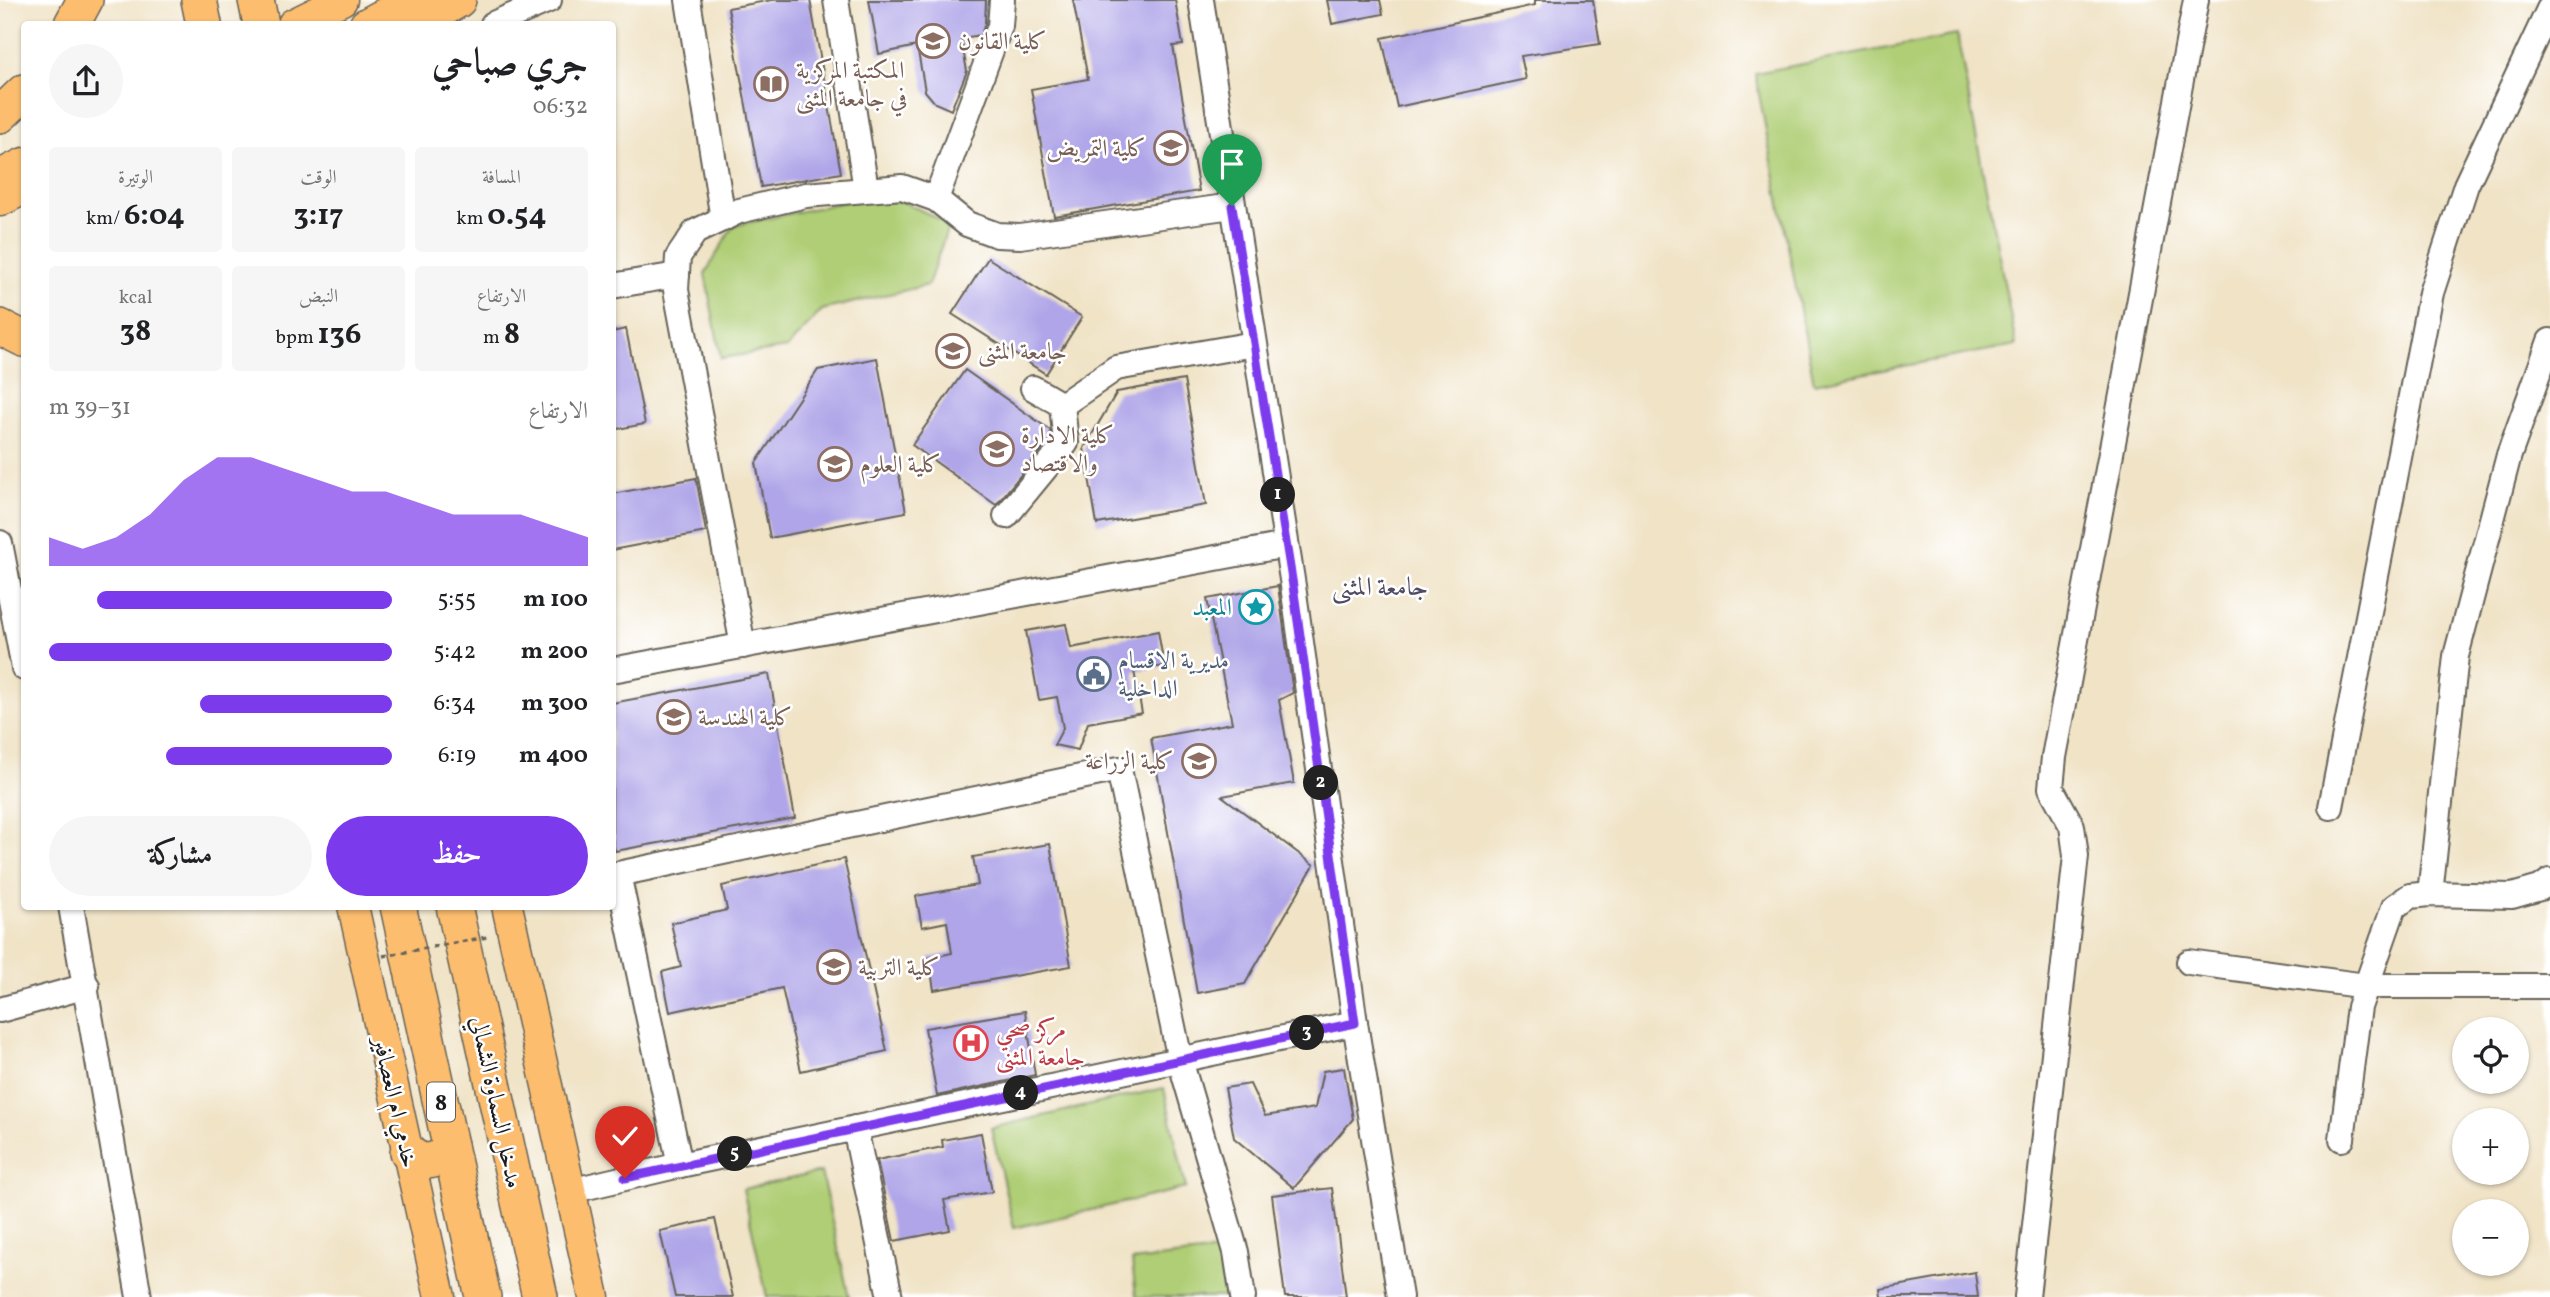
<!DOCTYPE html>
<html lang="ar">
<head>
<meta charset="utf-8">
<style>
	body { margin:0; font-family:Vollkorn,Amiri,serif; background:#f6f6f6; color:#202124; direction:rtl; height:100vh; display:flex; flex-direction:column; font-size:26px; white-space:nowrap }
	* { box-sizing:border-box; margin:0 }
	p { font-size:23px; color:#757577 }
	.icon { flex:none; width:38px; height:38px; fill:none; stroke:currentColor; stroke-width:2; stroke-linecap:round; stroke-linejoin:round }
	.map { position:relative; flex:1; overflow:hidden; direction:ltr }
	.panel { position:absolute; left:21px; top:21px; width:595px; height:889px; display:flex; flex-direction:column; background:#fff; border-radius:7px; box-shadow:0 2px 5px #0004; direction:rtl }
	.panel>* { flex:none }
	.buttons { position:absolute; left:2452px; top:1017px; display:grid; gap:14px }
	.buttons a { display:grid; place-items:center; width:77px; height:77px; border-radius:50%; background:#fff; box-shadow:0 2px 5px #0004; font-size:35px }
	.pin { position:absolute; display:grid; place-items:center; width:60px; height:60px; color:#fff; margin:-72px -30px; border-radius:50% 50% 50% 0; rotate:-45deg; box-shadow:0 0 7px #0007 }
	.pin .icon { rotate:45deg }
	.km { position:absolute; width:35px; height:35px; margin:-18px; border-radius:50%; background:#222; color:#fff; font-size:19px; line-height:35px; text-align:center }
	.round { display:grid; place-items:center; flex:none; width:74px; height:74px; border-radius:37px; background:#f6f6f6 }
	.headline { display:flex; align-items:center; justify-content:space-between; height:119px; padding:0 28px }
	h1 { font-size:38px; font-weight:700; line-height:52px }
	.metrics { display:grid; grid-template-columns:repeat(3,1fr); gap:10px; height:119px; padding:7px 28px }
	.metrics div { display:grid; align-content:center; border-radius:7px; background:#f6f6f6; text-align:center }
	.metrics b { font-size:30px; font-weight:700 }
	.metrics small { font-size:19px; font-weight:400 }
	.metrics p { font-size:19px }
	.chart { height:196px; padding:14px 28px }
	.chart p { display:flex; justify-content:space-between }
	.chart svg { width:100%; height:126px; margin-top:7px; fill:#7c3aed; opacity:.7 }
	.button { display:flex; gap:14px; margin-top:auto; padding:14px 28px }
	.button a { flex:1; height:80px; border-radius:42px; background:#7c3aed; color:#fff; font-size:28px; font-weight:700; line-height:80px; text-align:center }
	.button a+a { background:#f6f6f6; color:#202124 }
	ul { padding:0 28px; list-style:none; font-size:23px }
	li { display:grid; grid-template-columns:112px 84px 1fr; align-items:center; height:52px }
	li i { height:18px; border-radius:9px; background:#7c3aed }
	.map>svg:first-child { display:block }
	.green { fill:#afce75; stroke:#667548; stroke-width:2 }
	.building { fill:#afa5e8 }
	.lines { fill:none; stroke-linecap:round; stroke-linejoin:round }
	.minor-casing { stroke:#666258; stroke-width:28 }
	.major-casing { stroke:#666258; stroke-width:33 }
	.highway-casing { stroke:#666258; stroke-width:38 }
	.minor { stroke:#fff; stroke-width:24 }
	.major { stroke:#fcbd6e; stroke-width:30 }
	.highway { stroke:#fcbd6e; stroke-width:35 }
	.path-bridge { stroke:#666258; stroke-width:3.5; stroke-dasharray:5 5; stroke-linecap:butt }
	.route-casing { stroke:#fff; stroke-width:14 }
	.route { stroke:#7c3aed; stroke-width:9 }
	.labels { text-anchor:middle; stroke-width:5; stroke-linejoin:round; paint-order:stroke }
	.shield { fill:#fff; stroke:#606060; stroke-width:2 }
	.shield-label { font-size:23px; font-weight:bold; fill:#1c1c1c }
	.education-label { font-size:24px; fill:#785e54; stroke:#fff; text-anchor:start }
	.culture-label { font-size:24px; fill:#0d838f; stroke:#fff; text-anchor:end }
	.service-label { font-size:24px; fill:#4e5e75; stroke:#fff; text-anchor:start }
	.health-label { font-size:24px; fill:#be3a42; stroke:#fff; text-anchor:start }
	.street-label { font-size:24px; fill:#1c1c1c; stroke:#fff }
	.neighbourhood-label { font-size:26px; fill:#4f4c63; stroke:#fff }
</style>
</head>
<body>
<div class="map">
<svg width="2550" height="1297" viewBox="0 0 2550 1297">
	<rect width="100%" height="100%" fill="#fff"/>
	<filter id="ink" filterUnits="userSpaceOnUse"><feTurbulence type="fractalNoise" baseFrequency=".0143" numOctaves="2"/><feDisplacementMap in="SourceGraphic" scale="14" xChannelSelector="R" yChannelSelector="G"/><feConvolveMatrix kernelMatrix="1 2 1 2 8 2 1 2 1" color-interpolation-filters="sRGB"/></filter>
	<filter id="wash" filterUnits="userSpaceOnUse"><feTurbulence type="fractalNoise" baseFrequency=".00686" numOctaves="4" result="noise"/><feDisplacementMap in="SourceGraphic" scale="28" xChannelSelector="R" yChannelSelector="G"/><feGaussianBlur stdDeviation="1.57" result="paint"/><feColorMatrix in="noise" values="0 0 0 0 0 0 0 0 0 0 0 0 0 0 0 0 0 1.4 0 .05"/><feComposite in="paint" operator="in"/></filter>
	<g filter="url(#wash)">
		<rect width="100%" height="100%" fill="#f0e3c6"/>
		<g class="green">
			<path d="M1957,35L2016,345L1814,383L1755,73Z"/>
			<path d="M857,199L904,202L949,224L928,285L822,310L787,348L721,358L705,274L733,226Z"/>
			<path d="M1164,1088L1186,1188L1014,1228L991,1128Z"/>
			<path d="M821,1172L849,1297H767L743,1189Z"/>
			<path d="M1218,1251L1224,1297H1136L1132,1261Z"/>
		</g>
		<g id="blocks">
			<g class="building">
				<path d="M772,0H810L841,173L761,187L728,8Z"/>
				<path d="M869,0H986L985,23L981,35L961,38L967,71L951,110L935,103L925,91L917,46L879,54Z"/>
				<path d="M1073,0H1175L1183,45L1173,46L1199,191L1054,216L1031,89L1088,79Z"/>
				<path d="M1327,0H1380L1383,14L1332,24Z"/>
				<path d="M1535,0H1593L1600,44L1521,56L1526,79L1397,107L1382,38L1535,5Z"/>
				<path d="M988,258L1082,317L1046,374L952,314Z"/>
				<path d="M626,329L645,424L612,430V332Z"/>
				<path d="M877,358L906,512L770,538L756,463L818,370Z"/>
				<path d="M965,370L1050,430L1051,438L996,505L912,445Z"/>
				<path d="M1184,380L1206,505L1097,524L1084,448L1117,392Z"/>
				<path d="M696,478L706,532L612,550V494Z"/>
				<path d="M1278,586L1293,693L1279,700L1294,783L1222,796L1314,865L1245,984L1197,993L1151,738L1232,723L1207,599Z"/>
				<path d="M1066,624L1071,648L1158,631L1164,666L1134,671L1142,713L1088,723L1078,750L1054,745L1063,728L1057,697L1039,700L1026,631Z"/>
				<path d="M769,674L795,818L615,851L612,838V703Z"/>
				<path d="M1050,844L1071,966L934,990L929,958L952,953L947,922L922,927L916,896L978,885L973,857Z"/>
				<path d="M844,859L887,1051L801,1071L782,988L670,1012L662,972L681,967L671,923L727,910L722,886Z"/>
				<path d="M1025,1011L1035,1075L937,1096L925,1028Z"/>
				<path d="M1344,1068L1353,1119L1294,1188L1234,1138L1225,1088L1250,1084L1265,1116L1315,1108L1323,1071Z"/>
				<path d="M981,1133L992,1192L944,1200L950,1230L894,1241L877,1160L943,1147L942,1140Z"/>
				<path d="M1332,1188L1346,1297H1285L1272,1195Z"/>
				<path d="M715,1219L733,1297H675L660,1231Z"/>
				<path d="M1975,1272L1978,1297H1881L1880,1289Z"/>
			</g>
		</g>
	</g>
	<g filter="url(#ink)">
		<use href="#blocks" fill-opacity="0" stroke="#666258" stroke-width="2"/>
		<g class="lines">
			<g class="minor-casing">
				<g id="minor">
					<path d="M688,0L723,219"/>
					<path d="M836,0L866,189"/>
					<path d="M1201,0L1293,586L1355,1023L1400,1297"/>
					<path d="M493,24L549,0"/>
					<path d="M936,199L1000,26L1002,0"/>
					<path d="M612,286L677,275"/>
					<path d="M1062,405L1116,368L1254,344"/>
					<path d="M1006,516L1066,443L1062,405L1033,388"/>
					<path d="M0,543L24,668"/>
					<path d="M743,646L676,290L678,257L695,232L739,211L806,195L902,187L936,199L967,224L997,235L1020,236L1232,206"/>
					<path d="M612,670L1286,545"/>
					<path d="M2331,807L2431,293L2466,185L2550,7"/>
					<path d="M2430,894L2456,656L2509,455L2550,341"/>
					<path d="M71,906L139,1297"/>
					<path d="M2189,962L2366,986H2550"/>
					<path d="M0,1010L87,986"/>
					<path d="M855,1128L890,1297"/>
					<path d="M2342,1139L2359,1007L2394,907L2410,896L2430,894L2512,896L2540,888L2550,881"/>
					<path d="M680,1165L618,874L1119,769L1180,1060L1236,1252L1243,1297"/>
					<path d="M570,1191L680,1165L1355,1023"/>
					<path d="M2027,1297L2076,856L2072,826L2051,788L2054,757L2196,0"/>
				</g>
			</g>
			<g class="major-casing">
				<g id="major">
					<path d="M293,24L342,0"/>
					<path d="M365,24L409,0"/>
					<path d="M0,175L24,163"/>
					<path d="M0,201L24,189"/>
					<path d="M353,906L440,1297"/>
					<path d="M507,906L594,1297"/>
				</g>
			</g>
			<g class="highway-casing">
				<g id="highway">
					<path d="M199,0L204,24"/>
					<path d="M256,0L261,24"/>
					<path d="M72,24L85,0"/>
					<path d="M417,24L458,0"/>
					<path d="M0,115L24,92"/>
					<path d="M0,327L24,339"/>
					<path d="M398,906L483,1297"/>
					<path d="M454,906L540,1297"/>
					<path d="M408,1152C422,1166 441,1163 450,1145"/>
				</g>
			</g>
			<use href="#minor" class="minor"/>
			<use href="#major" class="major"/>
			<use href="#highway" class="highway"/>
			<path class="path-bridge" d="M383,956L487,937"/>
		</g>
	</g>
	<g class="lines" filter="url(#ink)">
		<g class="route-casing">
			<path id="route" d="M625,1178L1355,1023L1293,586L1232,206"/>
		</g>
		<use href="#route" class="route"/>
	</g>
	<defs>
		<g id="university-ring" transform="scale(1.75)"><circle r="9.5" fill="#fff" stroke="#8d6e63" stroke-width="1.5"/><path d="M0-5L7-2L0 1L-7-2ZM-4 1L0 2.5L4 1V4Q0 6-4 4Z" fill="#8d6e63"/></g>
		<g id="library-ring" transform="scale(1.75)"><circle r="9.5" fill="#fff" stroke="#8d6e63" stroke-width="1.5"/><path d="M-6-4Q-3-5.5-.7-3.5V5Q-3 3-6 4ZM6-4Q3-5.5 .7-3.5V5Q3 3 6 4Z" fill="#8d6e63"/></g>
		<g id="sight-ring" transform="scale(1.75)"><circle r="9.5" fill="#fff" stroke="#0f9aa8" stroke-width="1.5"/><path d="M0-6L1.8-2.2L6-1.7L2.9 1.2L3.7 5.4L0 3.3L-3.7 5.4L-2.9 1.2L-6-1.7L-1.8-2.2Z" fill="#0f9aa8"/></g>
		<g id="civic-ring" transform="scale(1.75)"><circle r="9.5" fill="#fff" stroke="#5c6f8a" stroke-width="1.5"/><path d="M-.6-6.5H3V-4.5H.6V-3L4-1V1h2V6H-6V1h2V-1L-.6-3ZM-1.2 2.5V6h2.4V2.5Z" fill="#5c6f8a"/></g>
		<g id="hospital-ring" transform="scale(1.75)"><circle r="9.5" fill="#fff" stroke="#e0444e" stroke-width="1.5"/><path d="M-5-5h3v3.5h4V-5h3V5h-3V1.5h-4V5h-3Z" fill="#e0444e"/></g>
	</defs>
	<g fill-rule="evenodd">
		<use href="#university-ring" x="933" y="41"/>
		<use href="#library-ring" x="771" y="84"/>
		<use href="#university-ring" x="1171" y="148"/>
		<use href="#university-ring" x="953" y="351"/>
		<use href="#university-ring" x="997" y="449"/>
		<use href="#university-ring" x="835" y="464"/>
		<use href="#sight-ring" x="1256" y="607"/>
		<use href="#civic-ring" x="1094" y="674"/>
		<use href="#university-ring" x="674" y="717"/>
		<use href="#university-ring" x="1199" y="761"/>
		<use href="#university-ring" x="834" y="967"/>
		<use href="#hospital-ring" x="971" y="1043"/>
	</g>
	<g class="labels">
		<rect class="shield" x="427" y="1082.5" width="28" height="39" rx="5"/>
		<g class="shield-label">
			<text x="441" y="1110">8</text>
		</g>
		<g class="education-label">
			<text x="958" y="49">كلية القانون</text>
			<text x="796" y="78">المكتبة المركزية<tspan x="796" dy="28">في جامعة المثنى</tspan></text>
			<text x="1146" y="156" text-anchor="end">كلية التمريض</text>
			<text x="978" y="359">جامعة المثنى</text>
			<text x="1021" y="443">كلية الادارة<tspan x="1021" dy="28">والاقتصاد</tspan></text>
			<text x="860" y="472">كلية العلوم</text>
			<text x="698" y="725">كلية الهندسة</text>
			<text x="1174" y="769" text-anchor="end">كلية الزراعة</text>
			<text x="858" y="975">كلية التربية</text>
		</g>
		<g class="culture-label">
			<text x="1232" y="615">المعبد</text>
		</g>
		<g class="service-label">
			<text x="1118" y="668">مديرية الاقسام<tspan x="1118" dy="28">الداخلية</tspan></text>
		</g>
		<g class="health-label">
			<text x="996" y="1037">مركز صحي<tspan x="996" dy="28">جامعة المثنى</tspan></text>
		</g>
		<g class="street-label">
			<text transform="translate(396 1102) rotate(77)" y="8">خدمي ام العصافير</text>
			<text transform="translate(497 1102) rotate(78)" y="8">مدخل السماوة الشمالي</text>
		</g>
		<g class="neighbourhood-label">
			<text x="1380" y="595">جامعة المثنى</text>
		</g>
	</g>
</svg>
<div class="buttons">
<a><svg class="icon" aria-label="locate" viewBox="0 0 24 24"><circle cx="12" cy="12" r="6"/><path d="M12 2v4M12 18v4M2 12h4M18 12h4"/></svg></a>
<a>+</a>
<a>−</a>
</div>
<div class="pin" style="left:1232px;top:206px;background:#1e9e55"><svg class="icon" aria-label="arrive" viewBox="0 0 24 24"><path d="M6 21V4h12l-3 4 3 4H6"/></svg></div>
<div class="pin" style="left:625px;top:1178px;background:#d93025"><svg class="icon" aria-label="check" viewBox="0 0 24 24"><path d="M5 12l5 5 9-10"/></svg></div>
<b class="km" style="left:1278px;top:495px">1</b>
<b class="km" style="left:1321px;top:783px">2</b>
<b class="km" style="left:1307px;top:1033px">3</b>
<b class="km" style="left:1021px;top:1093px">4</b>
<b class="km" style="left:735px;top:1154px">5</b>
<section class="panel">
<div class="headline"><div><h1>جري صباحي</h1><p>06:32</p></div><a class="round"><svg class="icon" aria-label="share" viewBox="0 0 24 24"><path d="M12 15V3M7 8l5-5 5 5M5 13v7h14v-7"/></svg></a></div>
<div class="metrics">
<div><p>المسافة</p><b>0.54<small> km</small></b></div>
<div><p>الوقت</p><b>3:17</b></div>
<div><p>الوتيرة</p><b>6:04<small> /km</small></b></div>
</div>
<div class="metrics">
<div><p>الارتفاع</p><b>8<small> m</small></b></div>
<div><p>النبض</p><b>136<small> bpm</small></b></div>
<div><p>kcal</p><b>38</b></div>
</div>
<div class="chart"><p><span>الارتفاع</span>31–39 m</p>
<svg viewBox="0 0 160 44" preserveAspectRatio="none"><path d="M0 44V34L10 38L20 34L30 26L40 14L50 6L60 6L70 10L80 14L90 18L100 18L110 22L120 26L130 26L140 26L150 30L160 34V44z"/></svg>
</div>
<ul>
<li><b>100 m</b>5:55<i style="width:86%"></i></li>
<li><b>200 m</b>5:42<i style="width:100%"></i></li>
<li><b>300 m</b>6:34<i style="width:56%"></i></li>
<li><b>400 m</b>6:19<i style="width:66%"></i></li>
</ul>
<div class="button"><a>حفظ</a><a>مشاركة</a></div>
</section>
</div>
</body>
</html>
